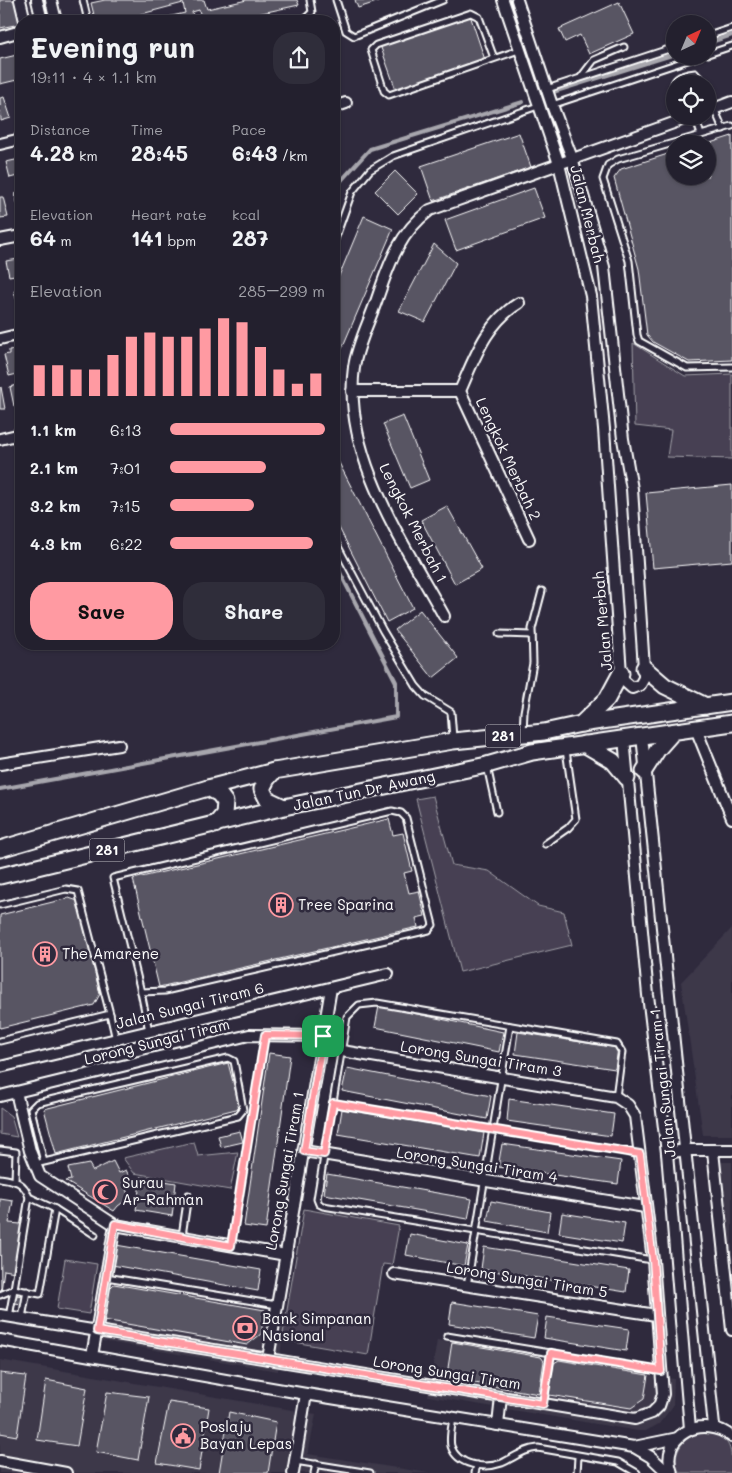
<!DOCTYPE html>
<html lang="en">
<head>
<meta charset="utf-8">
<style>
	body { margin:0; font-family:Mali,sans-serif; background:#2f2d3a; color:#f1f3f6; height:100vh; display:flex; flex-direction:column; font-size:19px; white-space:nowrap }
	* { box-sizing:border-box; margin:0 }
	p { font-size:16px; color:#a3a3aa }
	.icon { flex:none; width:28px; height:28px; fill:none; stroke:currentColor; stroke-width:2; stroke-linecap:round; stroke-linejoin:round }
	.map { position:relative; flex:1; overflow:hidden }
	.sheet { position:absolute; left:15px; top:15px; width:325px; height:635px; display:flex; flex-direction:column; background:#23202e; border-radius:20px; box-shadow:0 1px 4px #0004,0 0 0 1px #403e4a }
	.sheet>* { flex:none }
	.needle { width:32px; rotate:44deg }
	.tools { position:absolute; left:666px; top:15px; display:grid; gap:10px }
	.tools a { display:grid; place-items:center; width:50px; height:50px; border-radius:50%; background:#23202e; box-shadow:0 1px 4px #0004,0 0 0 1px #403e4a; font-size:25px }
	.pin { position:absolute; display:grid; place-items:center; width:42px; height:42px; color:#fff; margin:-21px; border-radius:10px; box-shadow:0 2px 8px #0006 }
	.round { display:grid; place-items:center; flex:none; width:52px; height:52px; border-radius:20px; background:#2f2d3a }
	.head { display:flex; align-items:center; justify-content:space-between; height:85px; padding:0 15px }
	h1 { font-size:28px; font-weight:800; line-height:38px }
	.stats { display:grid; grid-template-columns:repeat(3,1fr); gap:8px; height:85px; padding:5px 15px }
	.stats div { display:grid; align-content:center }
	.stats b { font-size:21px; font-weight:800 }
	.stats small { font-size:14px; font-weight:400 }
	.stats p { font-size:14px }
	.chart { height:140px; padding:10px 15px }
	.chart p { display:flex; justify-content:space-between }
	.chart svg { width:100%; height:90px; margin-top:5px; stroke:#ff9aa2; stroke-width:6 }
	.primary-button { display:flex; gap:10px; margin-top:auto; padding:10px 15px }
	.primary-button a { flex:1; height:58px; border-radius:20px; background:#ff9aa2; color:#111; font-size:20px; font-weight:800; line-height:58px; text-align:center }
	.primary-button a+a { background:#2f2d3a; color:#f1f3f6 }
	ul { padding:0 15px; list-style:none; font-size:16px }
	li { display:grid; grid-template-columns:80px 60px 1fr; align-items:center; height:38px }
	li i { height:12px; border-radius:6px; background:#ff9aa2 }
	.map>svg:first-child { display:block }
	.built { fill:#3c3749 }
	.green { fill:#464152; stroke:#a2a0a8 }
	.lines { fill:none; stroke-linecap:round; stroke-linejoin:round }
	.stream { stroke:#a7a6ad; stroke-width:4 }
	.building { fill:#595564; stroke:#fff }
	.lane-casing { stroke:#fff; stroke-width:9 }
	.street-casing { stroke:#fff; stroke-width:14 }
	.primary-casing { stroke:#fff; stroke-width:19 }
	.lane { stroke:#2f2a3d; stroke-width:5 }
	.street { stroke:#2f2a3d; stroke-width:10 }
	.primary { stroke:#2f2a3d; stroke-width:15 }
	.route-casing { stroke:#fff; stroke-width:10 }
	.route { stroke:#ff9aa2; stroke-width:6 }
	.labels { text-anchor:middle; stroke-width:5; stroke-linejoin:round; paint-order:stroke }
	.shield { fill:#2f2a3d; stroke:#c1bfc5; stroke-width:1 }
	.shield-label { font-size:14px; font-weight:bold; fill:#fff }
	.street-label { font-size:15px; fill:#fff; stroke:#2f2a3d }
	.poi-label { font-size:15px; fill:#fff; stroke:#2f2a3d; text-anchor:start }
</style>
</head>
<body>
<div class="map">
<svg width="732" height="1473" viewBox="0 0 732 1473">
	<rect width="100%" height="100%" fill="#2f2a3d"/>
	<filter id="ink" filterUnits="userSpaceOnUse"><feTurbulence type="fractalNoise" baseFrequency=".02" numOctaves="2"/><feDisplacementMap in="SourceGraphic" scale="10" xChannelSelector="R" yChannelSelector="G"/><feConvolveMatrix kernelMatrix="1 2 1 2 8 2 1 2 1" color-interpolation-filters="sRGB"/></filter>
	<g filter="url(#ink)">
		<g class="built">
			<path d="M732,928V1135H703L681,982Z"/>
			<path d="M721,1162H732V1269L728,1221Z"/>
			<path d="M99,1282L286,1313L278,1371L90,1339Z"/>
			<path d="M437,1340L674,1379L673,1406L659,1424L646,1431H638L428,1396Z"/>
			<path d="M0,1360L316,1414L308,1454L429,1473H0Z"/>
		</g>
		<g class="green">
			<path d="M633,343L685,376L732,374V459L667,457L671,430L635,426Z"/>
			<path d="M433,796L452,865L489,871L538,906L564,912L572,945L460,972L416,799Z"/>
			<path d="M0,1108L11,1116L17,1137L0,1134Z"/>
			<path d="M194,1142L198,1156L238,1152L230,1190L134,1173L123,1158Z"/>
			<path d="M304,1209L399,1226L392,1265L383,1264L368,1355L282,1340Z"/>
			<path d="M65,1259L97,1264L89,1314L57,1309Z"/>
			<path d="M706,1432C732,1437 732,1450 732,1473H677C672,1451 683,1435 706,1432Z"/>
		</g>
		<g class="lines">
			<g class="stream">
				<path d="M708,43L732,35"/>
				<path d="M553,92L675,54"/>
				<path d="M334,197L339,183L370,149L523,102"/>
				<path d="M0,789L396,717V682L334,561"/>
			</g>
		</g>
		<g class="building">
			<path d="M0,0H14L20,24L0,28Z"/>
			<path d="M105,0H204L207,9L247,0H297L299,5L225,21H202L199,10L192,12L194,21H150L185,13L183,3L115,21L95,19L91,3Z"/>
			<path d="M355,0H383L358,8Z"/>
			<path d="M619,2L634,34L589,54L580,35L565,42L559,29Z"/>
			<path d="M470,15L485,60L396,90L380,45Z"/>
			<path d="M21,54V79L0,84V59Z"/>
			<path d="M4,97L11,118L1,121L0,98Z"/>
			<path d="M519,133L531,167L433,201L421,166Z"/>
			<path d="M732,136V360L689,362L653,342L647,335L639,269L614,178L621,169L674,152L675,176H708L707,144Z"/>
			<path d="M20,159L21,175L10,178L6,162Z"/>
			<path d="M395,171L418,194L398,214L375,191Z"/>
			<path d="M534,188L545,218L456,250L445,220Z"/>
			<path d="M21,192V215H20L15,194Z"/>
			<path d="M0,197H3L8,217L0,218Z"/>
			<path d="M364,216L393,229L337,360L334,359V288Z"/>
			<path d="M434,244L456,263L425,322L399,311Z"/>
			<path d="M19,259L21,274L9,276L6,261Z"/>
			<path d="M21,289V311L20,312L14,291Z"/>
			<path d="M16,349L21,373L9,376L4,355L9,354V350Z"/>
			<path d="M21,384V404L14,406L10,387Z"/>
			<path d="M1,387L5,409H0V388Z"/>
			<path d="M403,416L429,480L410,488L383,424Z"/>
			<path d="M334,453L413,608L387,622L334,518Z"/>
			<path d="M732,485V561L653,568L646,493Z"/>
			<path d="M447,506L482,569L455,584L421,520Z"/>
			<path d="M420,610L458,658L433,678L395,630Z"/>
			<path d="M389,819L393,835L403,833L412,871L404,873L409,893L419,891L425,916L416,918L418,927L159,987L133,879Z"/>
			<path d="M69,898L78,901L100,994L94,1005L0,1028V915Z"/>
			<path d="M379,1006L503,1032L499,1052L375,1027Z"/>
			<path d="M518,1032L618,1048L615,1069L515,1054Z"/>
			<path d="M269,1053L290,1056L266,1229L244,1226Z"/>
			<path d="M228,1063L240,1108L56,1154L44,1109Z"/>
			<path d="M347,1068L491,1096L487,1119L342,1091Z"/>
			<path d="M509,1099L614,1114L611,1136L507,1121Z"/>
			<path d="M342,1109L484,1133L480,1158L338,1134Z"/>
			<path d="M240,1131L243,1142L221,1147L218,1136Z"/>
			<path d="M502,1144L621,1161L618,1184L498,1167Z"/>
			<path d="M113,1161L119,1173L126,1170L132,1182L125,1185L129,1198L118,1206L114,1211L65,1181L71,1180L68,1168L89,1164L93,1171Z"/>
			<path d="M327,1174L472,1199L468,1219L324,1194Z"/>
			<path d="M141,1177L176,1183L172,1216L136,1210Z"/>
			<path d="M0,1199L13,1201L9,1223L21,1224L15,1272L4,1270L1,1291Z"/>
			<path d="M491,1201L550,1212L547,1232L487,1221Z"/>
			<path d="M562,1213L625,1223L622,1243L559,1233Z"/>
			<path d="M410,1234L468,1245L464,1266L406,1255Z"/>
			<path d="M116,1245L261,1270L258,1291L112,1265Z"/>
			<path d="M484,1247L629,1270L626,1292L481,1269Z"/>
			<path d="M114,1284L265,1310L261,1334L247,1345L104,1320L110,1288Z"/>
			<path d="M16,1295L23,1296L22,1304L15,1303Z"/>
			<path d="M452,1302L538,1316L534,1338L449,1324Z"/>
			<path d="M547,1317L629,1329L626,1351L544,1338Z"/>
			<path d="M452,1342L541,1357L544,1361L539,1394L457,1380L448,1368Z"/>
			<path d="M559,1360L648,1375L644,1399L631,1408L549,1395L554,1363Z"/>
			<path d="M0,1373L26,1376L17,1436L0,1433Z"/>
			<path d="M46,1380L87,1388L77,1446L37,1440Z"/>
			<path d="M107,1392L149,1397L138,1460L96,1452Z"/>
			<path d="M169,1402L209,1408L199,1470L157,1463Z"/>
			<path d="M229,1412L276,1422L268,1473H219Z"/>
		</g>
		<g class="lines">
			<g class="lane-casing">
				<g id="lane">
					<path d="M83,0L88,21"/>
					<path d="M336,0L346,31L354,36L443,0"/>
					<path d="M289,21L306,18L312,12L310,0"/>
					<path d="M708,36L732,28"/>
					<path d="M708,54L732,46"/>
					<path d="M494,58L479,17L471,13L376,45L371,50L384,91L389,95L519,50"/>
					<path d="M581,77L594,60L624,47"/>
					<path d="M547,89L675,47"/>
					<path d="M708,94L723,129"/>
					<path d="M675,95C670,78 680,75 695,73L705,84"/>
					<path d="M552,105L700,56"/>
					<path d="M695,116L701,135"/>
					<path d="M732,126L618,159L608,165L603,179L629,261L637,335L639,341L687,368L732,367"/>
					<path d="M334,242L352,192L370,170L393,156L538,106"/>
					<path d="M334,539L383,631L416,686L425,696L451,712L453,738"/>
					<path d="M499,634L532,635"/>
					<path d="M523,733L524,712L533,663L532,629L542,591"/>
					<path d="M487,766L497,812"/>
					<path d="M392,811L401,813L406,818L433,925L429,930L165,991L141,992L113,878Z"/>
					<path d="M545,844L568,828L576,819L566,750"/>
					<path d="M0,905L66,889L78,891L110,1014L0,1041"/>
					<path d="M141,992L149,1031"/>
					<path d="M110,1014L116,1040"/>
					<path d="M616,1097L622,1052L617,1044L377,1003L359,1005L347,1017L317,1199L319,1204L323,1206L652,1260"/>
					<path d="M333,1103L640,1154"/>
					<path d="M0,1150L16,1152L15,1180"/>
					<path d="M35,1164L44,1162L238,1116L243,1110L234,1061L228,1058L37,1103L31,1109L44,1162"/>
					<path d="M0,1178C15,1180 24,1182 29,1197L14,1289L0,1295"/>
					<path d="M29,1197L55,1209L95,1235"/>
					<path d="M182,1236L188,1195"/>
					<path d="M231,1245L265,1035"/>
					<path d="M106,1277L277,1305"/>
					<path d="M467,1286L510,1026"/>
					<path d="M9,1317L14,1289L40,1294L55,1209"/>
					<path d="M22,1318L27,1291"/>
					<path d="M447,1336L661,1371"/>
					<path d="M543,1404L551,1353"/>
					<path d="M453,1418C452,1426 449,1438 451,1446C457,1466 485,1469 502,1463C515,1457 524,1449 538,1448L618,1462L637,1473"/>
					<path d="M295,1461L370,1473"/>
					<path d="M314,1473L316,1464"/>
					<path d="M475,1473L477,1465"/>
					<path d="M577,1473L578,1457"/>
				</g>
			</g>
			<g class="street-casing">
				<g id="street">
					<path d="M20,0L25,21"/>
					<path d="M37,0L42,21"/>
					<path d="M51,0L56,21"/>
					<path d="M503,0L559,164L591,296L604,429L621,673L624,681L632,688L640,685L644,678V668L632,489L623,439L604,267L572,158L552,105L517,0"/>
					<path d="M0,37L21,31"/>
					<path d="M334,107L346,103"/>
					<path d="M708,111L732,102"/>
					<path d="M0,144L21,139"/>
					<path d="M0,240L21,236"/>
					<path d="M519,303C486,323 475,357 460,391L529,539"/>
					<path d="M0,339L21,334"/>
					<path d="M352,391H460"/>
					<path d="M0,439L21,434"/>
					<path d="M444,616C404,543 342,455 354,367C357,345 370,320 377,299C389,264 399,233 430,210L693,116"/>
					<path d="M696,729L732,818"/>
					<path d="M642,736L714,1426"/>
					<path d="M624,738L648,995L667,1153L690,1429"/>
					<path d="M0,764L119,745"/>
					<path d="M0,1067L388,974"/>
					<path d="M16,1092L30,1151L40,1176L115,1225L286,1255"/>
					<path d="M0,1096L249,1035L323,1036"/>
					<path d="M304,1151L645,1207"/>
					<path d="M713,1151L732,1330"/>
					<path d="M667,1153L685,1150H732"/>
					<path d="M394,1274L656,1315"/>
					<path d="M0,1315L635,1419L652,1413L659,1406L663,1394L653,1260L635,1116L628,1105L616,1097L342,1051"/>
					<path d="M0,1340L306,1394L634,1447L678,1438"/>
					<path d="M92,1356L115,1225"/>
					<path d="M268,1359L331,988"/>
					<path d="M498,1425L501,1397"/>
					<path d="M634,1447L651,1457L668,1473"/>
					<path d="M0,1461L66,1473"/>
					<path d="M293,1473L306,1394"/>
					<path d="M672,1473C658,1435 703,1413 732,1437"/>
				</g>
			</g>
			<g class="primary-casing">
				<g id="primary">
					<path d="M644,668L665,686L706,706"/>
					<path d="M581,724L607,699L621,673"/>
					<path d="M584,744L613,761L627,778"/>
					<path d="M274,771L267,779L262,789L267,799L284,807"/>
					<path d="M644,771L658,749L673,732"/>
					<path d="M208,788L219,794L225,802L224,814L215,825"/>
					<path d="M0,849L208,788L274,771L453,741L544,732L581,724L732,702"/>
					<path d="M0,876L284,807L487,765L532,752L732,723"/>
				</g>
			</g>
			<use href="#lane" class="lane"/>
			<use href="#street" class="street"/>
			<use href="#primary" class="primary"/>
		</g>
	</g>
	<g class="lines" filter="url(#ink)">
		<g class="route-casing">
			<path id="route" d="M265,1035L323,1036L304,1151L324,1154L333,1103L640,1154L653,1260L661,1371L551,1353L543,1404L97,1331L115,1224L231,1246Z"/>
		</g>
		<use href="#route" class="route"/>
	</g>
	<defs>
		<g id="building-ring" transform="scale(1.25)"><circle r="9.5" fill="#2f2a3d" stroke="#ff9aa2" stroke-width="1.5"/><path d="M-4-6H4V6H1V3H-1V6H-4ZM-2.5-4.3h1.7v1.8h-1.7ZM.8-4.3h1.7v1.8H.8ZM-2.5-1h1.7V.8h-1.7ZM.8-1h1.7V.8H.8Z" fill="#ff9aa2"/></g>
		<g id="mosque-ring" transform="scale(1.25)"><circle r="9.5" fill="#2f2a3d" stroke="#ff9aa2" stroke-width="1.5"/><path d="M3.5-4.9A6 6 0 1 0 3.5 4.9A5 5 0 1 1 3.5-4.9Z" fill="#ff9aa2"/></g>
		<g id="bank-ring" transform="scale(1.25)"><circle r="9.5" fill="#2f2a3d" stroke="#ff9aa2" stroke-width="1.5"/><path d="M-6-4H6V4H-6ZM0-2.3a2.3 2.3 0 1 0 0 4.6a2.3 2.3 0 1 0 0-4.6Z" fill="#ff9aa2"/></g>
		<g id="civic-ring" transform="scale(1.25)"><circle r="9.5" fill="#2f2a3d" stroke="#ff9aa2" stroke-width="1.5"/><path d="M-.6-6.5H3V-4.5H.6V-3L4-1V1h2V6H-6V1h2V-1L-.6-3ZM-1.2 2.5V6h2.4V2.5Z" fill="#ff9aa2"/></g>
	</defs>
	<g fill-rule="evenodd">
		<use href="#building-ring" x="281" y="905"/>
		<use href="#building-ring" x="45" y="954"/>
		<use href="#mosque-ring" x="105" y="1192"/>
		<use href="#bank-ring" x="245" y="1328"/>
		<use href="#civic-ring" x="183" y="1436"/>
	</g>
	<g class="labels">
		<g class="shield">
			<rect x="485.5" y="724.5" width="35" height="23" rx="4"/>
			<rect x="89.5" y="838.5" width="35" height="23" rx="4"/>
		</g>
		<g class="shield-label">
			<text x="503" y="741">281</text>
			<text x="107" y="855">281</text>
		</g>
		<g class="street-label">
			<text transform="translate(587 214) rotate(76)" y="5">Jalan Merbah</text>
			<text transform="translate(508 459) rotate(65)" y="5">Lengkok Merbah 2</text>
			<text transform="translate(413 523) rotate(63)" y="5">Lengkok Merbah 1</text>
			<text transform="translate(603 621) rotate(-95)" y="5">Jalan Merbah</text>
			<text transform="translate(364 791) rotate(-12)" y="5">Jalan Tun Dr Awang</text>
			<text transform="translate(190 1006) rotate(-14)" y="5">Jalan Sungai Tiram 6</text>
			<text transform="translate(157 1042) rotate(-14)" y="5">Lorong Sungai Tiram</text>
			<text transform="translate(481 1059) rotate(9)" y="5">Lorong Sungai Tiram 3</text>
			<text transform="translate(663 1083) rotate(-96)" y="5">Jalan Sungai Tiram 1</text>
			<text transform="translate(477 1165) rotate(9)" y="5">Lorong Sungai Tiram 4</text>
			<text transform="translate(285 1171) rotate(-80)" y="5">Lorong Sungai Tiram 1</text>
			<text transform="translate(527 1280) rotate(9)" y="5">Lorong Sungai Tiram 5</text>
			<text transform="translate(447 1373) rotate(9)" y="5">Lorong Sungai Tiram</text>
		</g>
		<g class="poi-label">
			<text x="298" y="910">Tree Sparina</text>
			<text x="62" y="959">The Amarene</text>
			<text x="122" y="1188">Surau<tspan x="122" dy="17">Ar-Rahman</tspan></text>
			<text x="262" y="1324">Bank Simpanan<tspan x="262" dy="17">Nasional</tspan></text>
			<text x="200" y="1432">Poslaju<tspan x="200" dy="17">Bayan Lepas</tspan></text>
		</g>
	</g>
</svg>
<div class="tools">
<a><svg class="needle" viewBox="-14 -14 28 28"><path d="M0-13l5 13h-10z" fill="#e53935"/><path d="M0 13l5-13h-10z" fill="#a3a3aa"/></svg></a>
<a><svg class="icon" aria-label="locate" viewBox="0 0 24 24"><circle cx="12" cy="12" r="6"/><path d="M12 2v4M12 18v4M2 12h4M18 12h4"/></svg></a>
<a><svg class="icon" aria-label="layers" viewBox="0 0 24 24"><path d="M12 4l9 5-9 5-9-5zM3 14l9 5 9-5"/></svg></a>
</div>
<div class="pin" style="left:323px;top:1036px;background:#1e9e55"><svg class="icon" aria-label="arrive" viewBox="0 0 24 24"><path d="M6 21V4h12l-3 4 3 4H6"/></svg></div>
<section class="sheet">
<div class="head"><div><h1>Evening run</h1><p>19:11 · 4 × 1.1 km</p></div><a class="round"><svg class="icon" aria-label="share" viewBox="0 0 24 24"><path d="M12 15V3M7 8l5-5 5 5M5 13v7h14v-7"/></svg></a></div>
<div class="stats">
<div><p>Distance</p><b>4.28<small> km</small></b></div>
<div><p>Time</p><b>28:45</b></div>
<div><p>Pace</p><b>6:43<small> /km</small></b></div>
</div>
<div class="stats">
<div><p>Elevation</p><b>64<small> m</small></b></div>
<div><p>Heart rate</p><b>141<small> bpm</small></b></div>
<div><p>kcal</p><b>287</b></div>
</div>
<div class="chart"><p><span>Elevation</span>285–299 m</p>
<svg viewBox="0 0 160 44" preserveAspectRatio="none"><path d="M5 44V29M15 44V29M25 44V31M35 44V31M45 44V24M55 44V15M65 44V13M75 44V15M85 44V15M95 44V11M105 44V6M115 44V8M125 44V20M135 44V31M145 44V38M155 44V33"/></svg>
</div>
<ul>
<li><b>1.1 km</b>6:13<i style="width:100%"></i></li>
<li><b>2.1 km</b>7:01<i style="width:62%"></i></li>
<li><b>3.2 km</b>7:15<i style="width:54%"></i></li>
<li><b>4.3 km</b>6:22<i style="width:92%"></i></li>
</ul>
<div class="primary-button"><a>Save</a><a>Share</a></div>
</section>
</div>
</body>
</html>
